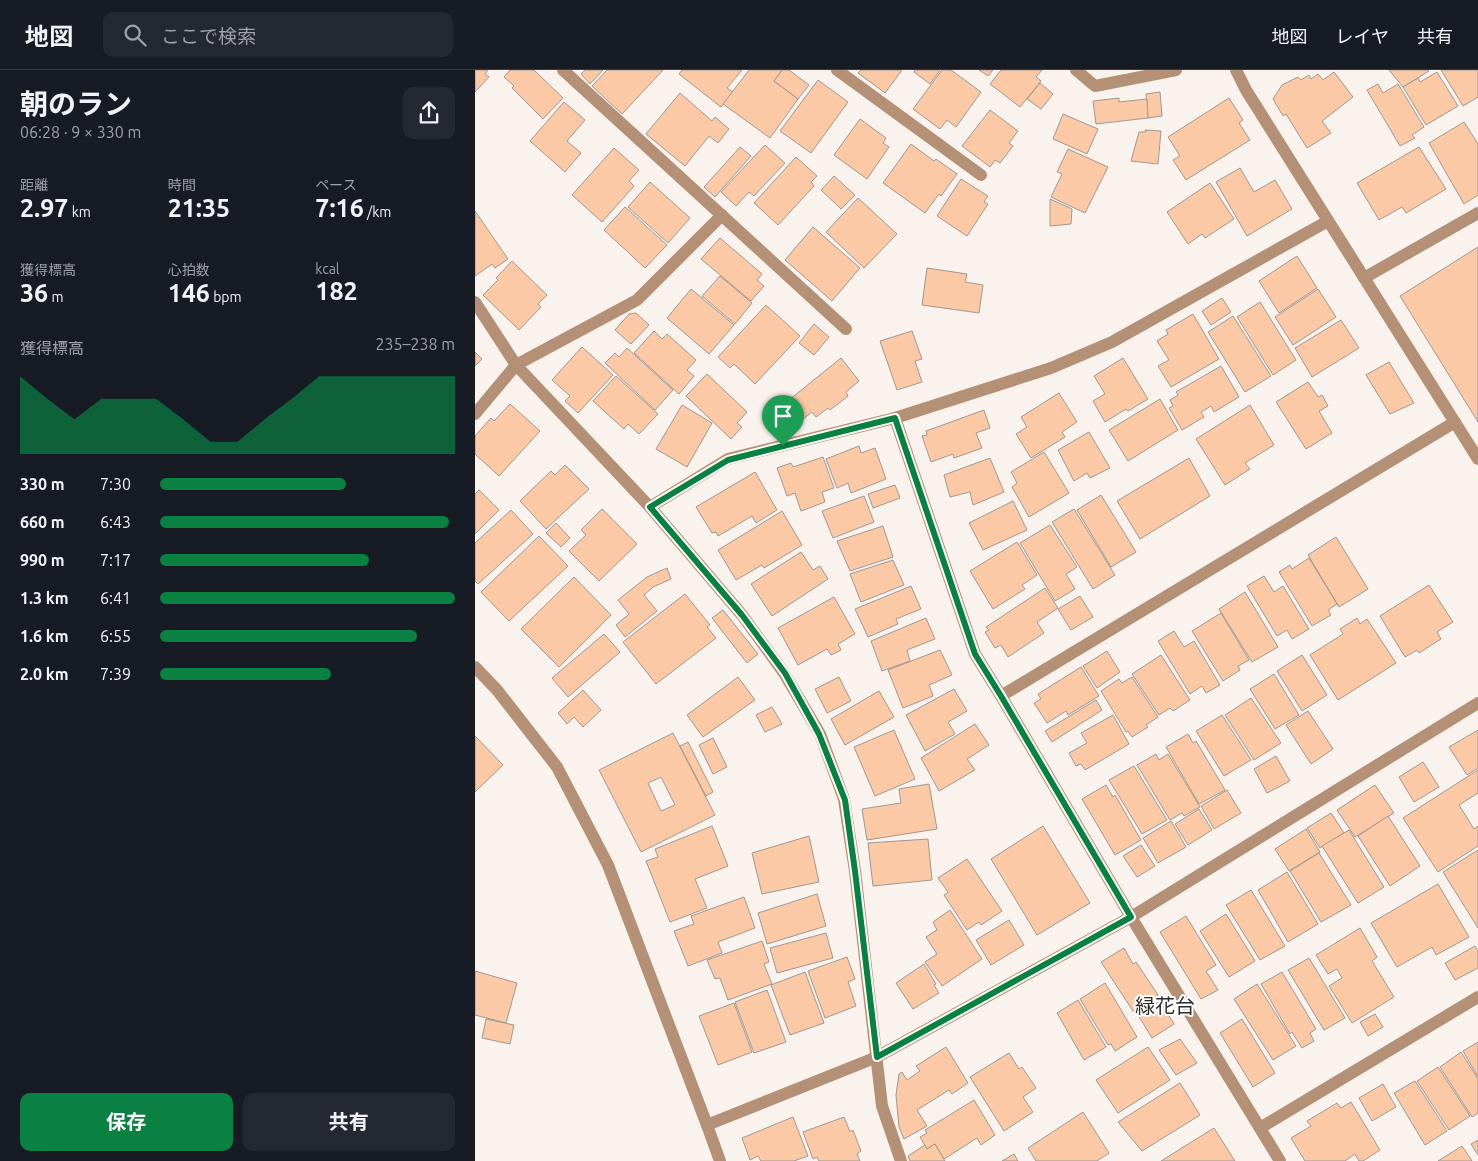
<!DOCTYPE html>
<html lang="ja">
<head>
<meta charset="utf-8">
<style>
	body { margin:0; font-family:Ubuntu,"Noto Sans JP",sans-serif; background:#242831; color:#f1f3f6; height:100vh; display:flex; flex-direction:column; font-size:19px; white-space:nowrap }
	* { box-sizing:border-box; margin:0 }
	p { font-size:16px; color:#9ea1a6 }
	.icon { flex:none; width:28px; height:28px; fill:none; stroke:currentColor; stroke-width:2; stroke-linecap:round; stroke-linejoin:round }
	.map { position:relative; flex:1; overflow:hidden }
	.side { display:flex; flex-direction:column; background:#171b24; width:475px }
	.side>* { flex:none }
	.pin { position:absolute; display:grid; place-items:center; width:42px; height:42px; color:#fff; margin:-51px -21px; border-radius:50% 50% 50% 0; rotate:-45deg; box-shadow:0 0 5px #0007 }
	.pin .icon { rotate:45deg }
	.round { display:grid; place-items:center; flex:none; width:52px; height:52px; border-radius:10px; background:#242831 }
	.head { display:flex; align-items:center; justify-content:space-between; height:85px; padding:0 20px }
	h1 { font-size:28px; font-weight:700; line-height:38px }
	.metrics { display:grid; grid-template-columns:repeat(3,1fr); gap:8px; height:85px; padding:5px 20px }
	.metrics div { display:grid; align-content:center }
	.metrics b { font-size:25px; font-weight:700 }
	.metrics small { font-size:14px; font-weight:400 }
	.metrics p { font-size:14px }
	.chart { height:140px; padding:10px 20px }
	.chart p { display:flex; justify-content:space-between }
	.chart svg { width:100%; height:90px; margin-top:5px; fill:#0b8043; opacity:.7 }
	.action { display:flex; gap:10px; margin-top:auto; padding:10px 20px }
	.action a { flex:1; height:58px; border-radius:10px; background:#0b8043; color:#fff; font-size:20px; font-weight:700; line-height:58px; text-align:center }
	.action a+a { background:#242831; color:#f1f3f6 }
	ul { padding:0 20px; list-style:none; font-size:16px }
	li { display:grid; grid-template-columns:80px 60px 1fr; align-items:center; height:38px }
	li i { height:12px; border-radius:6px; background:#0b8043 }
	header { display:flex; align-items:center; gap:30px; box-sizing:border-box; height:70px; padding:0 25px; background:#171b24; border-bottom:1px solid #363941 }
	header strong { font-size:24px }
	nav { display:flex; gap:28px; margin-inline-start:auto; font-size:18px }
	.search { width:350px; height:45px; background:#242831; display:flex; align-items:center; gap:12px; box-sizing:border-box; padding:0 18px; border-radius:10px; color:#9ea1a6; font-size:19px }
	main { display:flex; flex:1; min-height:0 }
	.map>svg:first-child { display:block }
	.building { fill:#fcc9a6; stroke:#9f9893; fill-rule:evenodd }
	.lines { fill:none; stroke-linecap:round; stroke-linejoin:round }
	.minor { stroke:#b49077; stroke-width:12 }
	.route-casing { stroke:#fff; stroke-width:10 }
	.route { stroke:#0b8043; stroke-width:6 }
	.labels { text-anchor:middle; stroke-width:4; stroke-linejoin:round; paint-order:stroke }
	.quarter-label { font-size:20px; fill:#2d2b29; stroke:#fff }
</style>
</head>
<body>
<header>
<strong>地図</strong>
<div class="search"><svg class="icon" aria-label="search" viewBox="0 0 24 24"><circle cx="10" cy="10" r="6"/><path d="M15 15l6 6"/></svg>ここで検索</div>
<nav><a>地図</a><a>レイヤ</a><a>共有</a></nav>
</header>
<main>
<section class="side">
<div class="head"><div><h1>朝のラン</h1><p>06:28 · 9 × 330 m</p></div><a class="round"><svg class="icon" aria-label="share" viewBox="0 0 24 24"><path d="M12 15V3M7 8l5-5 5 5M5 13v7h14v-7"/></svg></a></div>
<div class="metrics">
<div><p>距離</p><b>2.97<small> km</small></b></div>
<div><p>時間</p><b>21:35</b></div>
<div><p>ペース</p><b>7:16<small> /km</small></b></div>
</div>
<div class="metrics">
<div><p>獲得標高</p><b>36<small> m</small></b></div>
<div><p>心拍数</p><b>146<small> bpm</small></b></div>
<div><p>kcal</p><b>182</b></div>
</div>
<div class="chart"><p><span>獲得標高</span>235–238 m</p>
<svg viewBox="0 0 160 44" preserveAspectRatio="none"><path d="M0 44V6L10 17L20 27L30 17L40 17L50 17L60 27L70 38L80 38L90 27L100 17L110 6L120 6L130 6L140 6L150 6L160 6V44z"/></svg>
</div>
<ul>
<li><b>330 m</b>7:30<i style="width:63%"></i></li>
<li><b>660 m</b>6:43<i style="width:98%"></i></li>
<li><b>990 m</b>7:17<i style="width:71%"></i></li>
<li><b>1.3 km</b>6:41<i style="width:100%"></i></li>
<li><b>1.6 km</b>6:55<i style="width:87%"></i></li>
<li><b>2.0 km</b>7:39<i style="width:58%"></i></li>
</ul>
<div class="action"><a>保存</a><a>共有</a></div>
</section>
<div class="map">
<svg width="1003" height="1091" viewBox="0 0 1003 1091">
	<rect width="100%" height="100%" fill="#faf2ed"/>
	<g class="building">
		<path d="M0,0H13L10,4L14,7L0,22Z"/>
		<path d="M35,0H59L88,28L68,49L37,18L39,16L29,7Z"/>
		<path d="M110,0H128L115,14L106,4Z"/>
		<path d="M132,0H188L147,44L117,16Z"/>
		<path d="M207,0H267L252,18L258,22L246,37L204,4Z"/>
		<path d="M274,0H307L299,11L323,29L295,68L248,34Z"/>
		<path d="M307,0H314L334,15L323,29L299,11Z"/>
		<path d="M386,0H427L410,23L383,3Z"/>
		<path d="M440,0H465L455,14L439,2Z"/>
		<path d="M467,0H476L506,22L481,57L472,50L465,59L438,39Z"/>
		<path d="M504,0H518L513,6Z"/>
		<path d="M526,0H567L561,7L566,11L545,37L515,14Z"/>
		<path d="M914,0H953L954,1L928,17Z"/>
		<path d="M966,0H1003V27L988,36Z"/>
		<path d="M859,2L878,27L847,51L856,63L832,78L811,44L808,46L798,29L807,15L823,7L826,10L834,5L836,9L843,4L848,10Z"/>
		<path d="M962,2L983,36L951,55L928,17L943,8L945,12Z"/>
		<path d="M343,10L373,32L336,83L305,61Z"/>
		<path d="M565,13L578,24L566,39L552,29Z"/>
		<path d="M903,14L908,23L923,14L949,57L937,65L940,68L925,76L892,20Z"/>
		<path d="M685,22L687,46L673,48L671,24Z"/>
		<path d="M205,23L237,51L240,47L254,59L243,73L234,66L210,96L171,64Z"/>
		<path d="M644,28V32L672,29L673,48L621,54L618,31Z"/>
		<path d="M754,28L768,50L764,53L775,70L711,110L698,90L705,86L693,67Z"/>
		<path d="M89,32L110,50L92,71L106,83L90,102L55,71Z"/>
		<path d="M515,40L543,61L534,73L538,76L525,93L520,90L515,97L487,76Z"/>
		<path d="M588,44L623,59L612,84L578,69Z"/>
		<path d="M385,49L411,68L408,73L414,77L392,109L359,85Z"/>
		<path d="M989,52L1003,74V125L989,134L954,73Z"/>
		<path d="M670,60L686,61L683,94L656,91L664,62H671Z"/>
		<path d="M436,74L459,91L461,89L482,104L466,126L464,124L450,143L408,113Z"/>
		<path d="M290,75L310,93L279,126L274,122L261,136L246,122Z"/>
		<path d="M265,77L276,86L240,127L229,117Z"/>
		<path d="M944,77L971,119L931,143L927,137L904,150L882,113Z"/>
		<path d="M139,78L164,100L154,111L159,116L127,152L97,125Z"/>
		<path d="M593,79L633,97L610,143L576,127L587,104L582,102Z"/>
		<path d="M321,87L342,106L336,112L339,116L303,155L279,133Z"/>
		<path d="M765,98L779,122L800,110L817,139L772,166L741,112Z"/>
		<path d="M359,106L380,125L366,139L346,120Z"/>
		<path d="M486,109L513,126L509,132L513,134L492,166L462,146Z"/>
		<path d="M175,112L215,148L193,173L153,137Z"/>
		<path d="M735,113L759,149L730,168L727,164L713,174L692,142Z"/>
		<path d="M383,128L422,164L389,198L351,162Z"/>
		<path d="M575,129L597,139L596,154L575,156Z"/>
		<path d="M150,137L192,175L170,198L129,160Z"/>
		<path d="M0,141L33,189L20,198L17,194L0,206Z"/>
		<path d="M338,157L385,198L357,231L310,190Z"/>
		<path d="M245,168L287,204L282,210L289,216L276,231L226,189Z"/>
		<path d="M1003,177V352L925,226Z"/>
		<path d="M822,186L842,218L804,243L784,211Z"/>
		<path d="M37,191L72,225L63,234L66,237L44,260L8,225L23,210L21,208Z"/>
		<path d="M452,198L492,204L490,212L508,215L504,243L447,235Z"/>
		<path d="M245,206L277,233L260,254L227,226Z"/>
		<path d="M216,219L259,255L234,284L192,248Z"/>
		<path d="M843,219L861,247L818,275L800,247Z"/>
		<path d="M747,228L756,242L736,255L727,241Z"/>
		<path d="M785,232L821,290L798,305L762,247Z"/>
		<path d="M291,235L325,266L280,314L259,294L255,298L243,287Z"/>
		<path d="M161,243L174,255L156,274L140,260L154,244Z"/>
		<path d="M718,244L744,289L696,317L683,296L694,290L682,271L693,264L691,260Z"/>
		<path d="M758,246L796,306L770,322L733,262Z"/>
		<path d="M866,250L884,278L837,307L820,278Z"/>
		<path d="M339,254L354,267L339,285L324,273Z"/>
		<path d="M179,261L187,269L192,264L221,290L212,300L219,306L204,324L159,283Z"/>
		<path d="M437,261L447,289L440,291L447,312L422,320L405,271Z"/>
		<path d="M107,277L138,305L103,343L90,331L95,326L77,310Z"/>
		<path d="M152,278L198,320L180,340L130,293L140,283L144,287Z"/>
		<path d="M0,282L7,289L0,296Z"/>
		<path d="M366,288L384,311L371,322L373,326L355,340L353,338L341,347L337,342L323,353L312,339L317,335L314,330Z"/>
		<path d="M648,288L673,329L653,341L651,339L630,352L618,331L630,324L619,306Z"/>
		<path d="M914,292L939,333L915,344L891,305Z"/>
		<path d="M746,296L764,327L739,342L736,336L726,342L729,347L707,360L694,338L698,336L695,330L703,325L701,322Z"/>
		<path d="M232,304L272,342L262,353L267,357L256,369L211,326Z"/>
		<path d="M141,306L183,344L164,364L153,354L149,359L118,331Z"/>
		<path d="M833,312L843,327L847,325L853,336L844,341L857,363L831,379L801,332Z"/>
		<path d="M584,323L602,352L587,362L590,367L556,388L541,364L552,357L546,347Z"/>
		<path d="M685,329L703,360L653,391L634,360Z"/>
		<path d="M35,334L65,361L24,406L0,384V366L16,348L19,351Z"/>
		<path d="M207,335L237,353L212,397L181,379Z"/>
		<path d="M775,335L799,375L770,393L775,399L750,415L721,369Z"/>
		<path d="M509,340L515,358L501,363L507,378L479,388L478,384L456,392L447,366L452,365L451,361Z"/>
		<path d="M614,362L635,398L615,408L612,403L599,411L583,380Z"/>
		<path d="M384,376L386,383L400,378L411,409L376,423L373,413L362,418L351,389Z"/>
		<path d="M569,382L594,423L554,447L537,417L542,413L536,402Z"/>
		<path d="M348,387L359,418L347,422L350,432L326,441L320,423L312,426L302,398L316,393L318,397Z"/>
		<path d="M515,388L529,422L498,435L495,422L475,427L469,405Z"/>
		<path d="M714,388L735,426L665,469L642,431Z"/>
		<path d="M90,395L114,419L71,459L45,431L76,401L80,405Z"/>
		<path d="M280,402L302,440L281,453L277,446L243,466L241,462L237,463L221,437Z"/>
		<path d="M420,415L425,428L398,438L393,424Z"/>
		<path d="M4,420L24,440L0,464V424Z"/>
		<path d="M626,425L661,482L636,497L602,440Z"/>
		<path d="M389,426L399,452L358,468L347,441Z"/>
		<path d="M538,431L552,460L508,480L494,453Z"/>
		<path d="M127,439L162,474L124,511L94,481L111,465L106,460Z"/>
		<path d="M599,439L640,505L618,519L577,452Z"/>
		<path d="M36,440L58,464L3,514L0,511V473Z"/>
		<path d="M307,441L327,475L289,498L287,495L261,510L243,480Z"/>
		<path d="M81,453L95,468L86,477L71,463Z"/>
		<path d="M575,455L602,497L591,504L600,519L580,531L545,473Z"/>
		<path d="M408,456L418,487L375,501L362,471Z"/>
		<path d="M64,466L93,496L34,551L6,522Z"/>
		<path d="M861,467L893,519L864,537L833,485Z"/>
		<path d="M542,472L562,505L547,515L550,519L518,539L495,501Z"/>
		<path d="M326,482L338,500L345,496L353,509L297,546L276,514Z"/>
		<path d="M834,488L862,534L853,540L856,545L837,556L804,502L815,495L817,499Z"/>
		<path d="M418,490L429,515L386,532L375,504Z"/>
		<path d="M192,498L196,509L178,517L169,525L182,541L150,567L141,555L154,544L143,530L172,507Z"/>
		<path d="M789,506L799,522L808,516L834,559L817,569L812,560L802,566L772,516Z"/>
		<path d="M99,507L136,545L84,597L46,559Z"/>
		<path d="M954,515L978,552L962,562L966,569L944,583L942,580L930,587L905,546Z"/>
		<path d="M436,516L446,539L421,549L423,554L393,567L380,539Z"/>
		<path d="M570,518L583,538L562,552L569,563L533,587L526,575L520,578L510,562L514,560L511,557Z"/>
		<path d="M770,522L803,577L777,592L744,539Z"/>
		<path d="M210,524L235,555L232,557L241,568L181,614L148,572Z"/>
		<path d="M605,526L618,547L596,560L583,539Z"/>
		<path d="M359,527L380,564L363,574L366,580L356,585L352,579L323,595L303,558Z"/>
		<path d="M248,540L283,584L272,593L237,548Z"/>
		<path d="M746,543L774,590L763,596L765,600L748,611L717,561Z"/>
		<path d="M451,548L460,569L432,580L435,591L407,601L396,571Z"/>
		<path d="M882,548L885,554L892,549L921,593L863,630L835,585L868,564L865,559Z"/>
		<path d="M699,561L709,577L719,571L745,615L731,623L727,616L715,624L683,571Z"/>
		<path d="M129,564L145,582L93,627L77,608Z"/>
		<path d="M465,580L477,605L454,615L458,626L428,638L413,600Z"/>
		<path d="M632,581L645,602L622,618L608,596Z"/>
		<path d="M686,585L715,630L698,641L695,638L684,645L657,604Z"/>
		<path d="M827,585L852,625L827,641L802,601Z"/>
		<path d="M606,597L624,626L593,645L591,641L572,653L559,633L566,629L563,624Z"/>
		<path d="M799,604L824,645L800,659L775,619Z"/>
		<path d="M263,607L280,630L228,667L212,645Z"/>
		<path d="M364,607L376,631L352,643L340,619Z"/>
		<path d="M657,607L683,647L671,655L673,657L657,667L653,661L651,662L626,621L644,609L647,613Z"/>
		<path d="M479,619L492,641L473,652L480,664L450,681L431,645Z"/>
		<path d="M108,620L126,640L108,657L99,647L92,654L83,643Z"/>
		<path d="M404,621L419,647L370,675L356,649Z"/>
		<path d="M776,628L806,673L779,690L750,645Z"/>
		<path d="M621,630L627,640L577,672L570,661Z"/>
		<path d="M297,637L307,654L290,662L281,645Z"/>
		<path d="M833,641L858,679L836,694L811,655Z"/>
		<path d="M638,645L654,674L610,700L606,694L601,696L594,683L612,673L606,663Z"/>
		<path d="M747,645L776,690L749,706L721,661Z"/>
		<path d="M500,654L514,675L492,689L500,700L464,721L446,688Z"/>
		<path d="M419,660L440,709L400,726L379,677Z"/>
		<path d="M1003,660V698L992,705L974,677Z"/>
		<path d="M198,663L240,745L166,782L124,700ZM186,707L200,735L186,741L173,713Z"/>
		<path d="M713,664L718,673L721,671L750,720L724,734L691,677Z"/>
		<path d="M0,666L28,695L0,722Z"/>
		<path d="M238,668L252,697L238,704L224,675Z"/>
		<path d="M213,672L238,722L231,726L205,676Z"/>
		<path d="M681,684L684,690L693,684L725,737L709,746L707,743L695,750L662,695Z"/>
		<path d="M801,686L815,711L792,723L779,699Z"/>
		<path d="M948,692L964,717L939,732L924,707Z"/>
		<path d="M659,696L692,750L667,764L634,710Z"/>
		<path d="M1003,700V723L984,735L999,759L1003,756V776L963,802L928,748Z"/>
		<path d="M454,714L462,759L392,770L387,739L426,733L424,719Z"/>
		<path d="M631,715L638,727L640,725L666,770L640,785L607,729Z"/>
		<path d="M900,715L919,743L880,767L862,740Z"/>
		<path d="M752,720L766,743L739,759L726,736Z"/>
		<path d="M724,739L737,760L713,775L700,754Z"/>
		<path d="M856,743L869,763L845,778L832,758Z"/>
		<path d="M913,746L945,796L915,816L883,766Z"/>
		<path d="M696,751L711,777L683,793L668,768Z"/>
		<path d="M237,756L253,796L220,809L232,838L195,852L171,791L183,787L180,779Z"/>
		<path d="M568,756L615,833L562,865L516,789Z"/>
		<path d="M831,759L845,782L814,801L800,779Z"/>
		<path d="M874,760L909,817L883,833L847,776Z"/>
		<path d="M334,766L344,812L287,824L277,783Z"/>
		<path d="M453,769L457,810L398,816L393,773Z"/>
		<path d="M666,775L680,796L662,807L648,786Z"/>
		<path d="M1003,780V858L968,802Z"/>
		<path d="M844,783L876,835L846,852L815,801Z"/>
		<path d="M492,789L527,841L506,855L504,852L492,860L469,825L473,822L463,808Z"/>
		<path d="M812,802L843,854L813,872L783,820Z"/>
		<path d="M963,814L994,867L961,885L957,877L922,897L896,853Z"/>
		<path d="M776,820L810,876L785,890L751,835Z"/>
		<path d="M342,824L351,856L292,874L283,843Z"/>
		<path d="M269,827L280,858L243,872L247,883L213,896L199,861L219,854L216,846Z"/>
		<path d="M475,840L507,889L467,916L450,892L462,884L451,867L462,860L458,852Z"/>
		<path d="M751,844L780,891L754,907L725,861Z"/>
		<path d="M711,846L741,895L731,901L743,920L726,929L685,862Z"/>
		<path d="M534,850L549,875L516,895L501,870Z"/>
		<path d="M885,858L902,887L897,891L919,927L877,953L854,916L867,908L862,899L853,904L841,885Z"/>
		<path d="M351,863L358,888L302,903L295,878Z"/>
		<path d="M287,871L294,892L289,894L297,914L253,930L245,908L240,909L232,890Z"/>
		<path d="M1000,876L1003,881V898L980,910L970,893Z"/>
		<path d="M649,878L658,894L661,892L683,925L658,941L626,892Z"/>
		<path d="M372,887L380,909L373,912L381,936L350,948L333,901Z"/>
		<path d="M834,888L870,948L849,960L813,900Z"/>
		<path d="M449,894L461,914L459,915L464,923L438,939L421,913Z"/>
		<path d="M0,901L42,913L31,953L0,945Z"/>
		<path d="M330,902L349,953L315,965L296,915Z"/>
		<path d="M807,902L841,959L835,963L839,971L827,978L817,962L815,964L786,914Z"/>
		<path d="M630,913L662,967L640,981L636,974L633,975L605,929Z"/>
		<path d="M782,914L821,976L798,990L759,929Z"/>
		<path d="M292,920L311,972L279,983L260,932Z"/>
		<path d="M603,930L631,977L609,990L582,943Z"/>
		<path d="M685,931L699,954L677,968L663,945Z"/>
		<path d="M259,933L277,982L243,995L224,946Z"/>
		<path d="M900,944L908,957L893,966L885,952Z"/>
		<path d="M11,949L39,955L35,974L7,968Z"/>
		<path d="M767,949L800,1003L778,1017L745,963Z"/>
		<path d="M705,969L722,993L701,1005L684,980Z"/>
		<path d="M1003,972V1007L988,981Z"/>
		<path d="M471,977L493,1013L477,1024L474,1020L442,1040L452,1056L429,1069L424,1057L421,1025L424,1004L427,1002L432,1010L445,1001L441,996Z"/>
		<path d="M673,977L695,1010L643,1043L621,1010Z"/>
		<path d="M986,982L1003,1009V1043L997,1047L965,997Z"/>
		<path d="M534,983L544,999L547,997L561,1018L548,1027L558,1042L529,1061L495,1007Z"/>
		<path d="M963,997L995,1046L974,1060L942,1011Z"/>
		<path d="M940,1011L972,1061L950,1075L919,1023Z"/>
		<path d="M705,1013L725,1045L667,1081L643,1052Z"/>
		<path d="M908,1014L921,1037L897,1051L884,1028Z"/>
		<path d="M499,1030L520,1065L506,1075L502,1068L469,1089L460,1074L452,1079L445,1067L452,1063L450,1060Z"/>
		<path d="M876,1032L905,1080L888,1091H884L880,1084L870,1091H830L816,1068L836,1056L832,1051L862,1033L866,1038Z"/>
		<path d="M608,1042L634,1083L622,1091H561L553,1078Z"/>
		<path d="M318,1047L333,1086L319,1091H286L283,1086L275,1090L267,1068Z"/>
		<path d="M369,1047L375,1062L378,1060L386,1081L382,1084L385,1091H344L342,1087L338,1089L328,1062Z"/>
		<path d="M739,1058L760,1091H686Z"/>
		<path d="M1003,1070V1085L996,1074Z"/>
		<path d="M460,1074L470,1091H435L433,1086L450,1075L452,1079Z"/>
		<path d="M987,1076L997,1091H963Z"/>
		<path d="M539,1084L543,1091H527Z"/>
	</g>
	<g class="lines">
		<g class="minor">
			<path d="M88,0L371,259"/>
			<path d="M362,0L506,105"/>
			<path d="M601,0L620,16L701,0"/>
			<path d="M761,0L771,20L1003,389"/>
			<path d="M889,208L1003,143"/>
			<path d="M0,232L41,295L175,437L267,545L309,603L345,664L369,729L380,801L407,1036L426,1091"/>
			<path d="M0,344L41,295L162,230L247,145"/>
			<path d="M420,348L500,584L526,626L656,847L805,1091"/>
			<path d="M175,437L253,389L420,348L576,298L637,272L853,151"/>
			<path d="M0,597L22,620L82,697L133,795L232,1055L402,987L656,847L1003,633"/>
			<path d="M526,626L980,352"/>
			<path d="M232,1055L245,1091"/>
			<path d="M785,1058L1003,927"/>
		</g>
	</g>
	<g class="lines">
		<g class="route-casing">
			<path id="route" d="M420,348L500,584L526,626L656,847L402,987L380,801L370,730L344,664L310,603L267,545L175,437L253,390Z"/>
		</g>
		<use href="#route" class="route"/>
	</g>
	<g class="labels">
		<g class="quarter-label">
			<text x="690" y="943">緑花台</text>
		</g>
	</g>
</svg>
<div class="pin" style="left:308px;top:376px;background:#1e9e55"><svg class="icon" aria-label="arrive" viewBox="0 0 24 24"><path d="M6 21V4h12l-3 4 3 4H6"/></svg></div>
</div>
</main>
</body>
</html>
